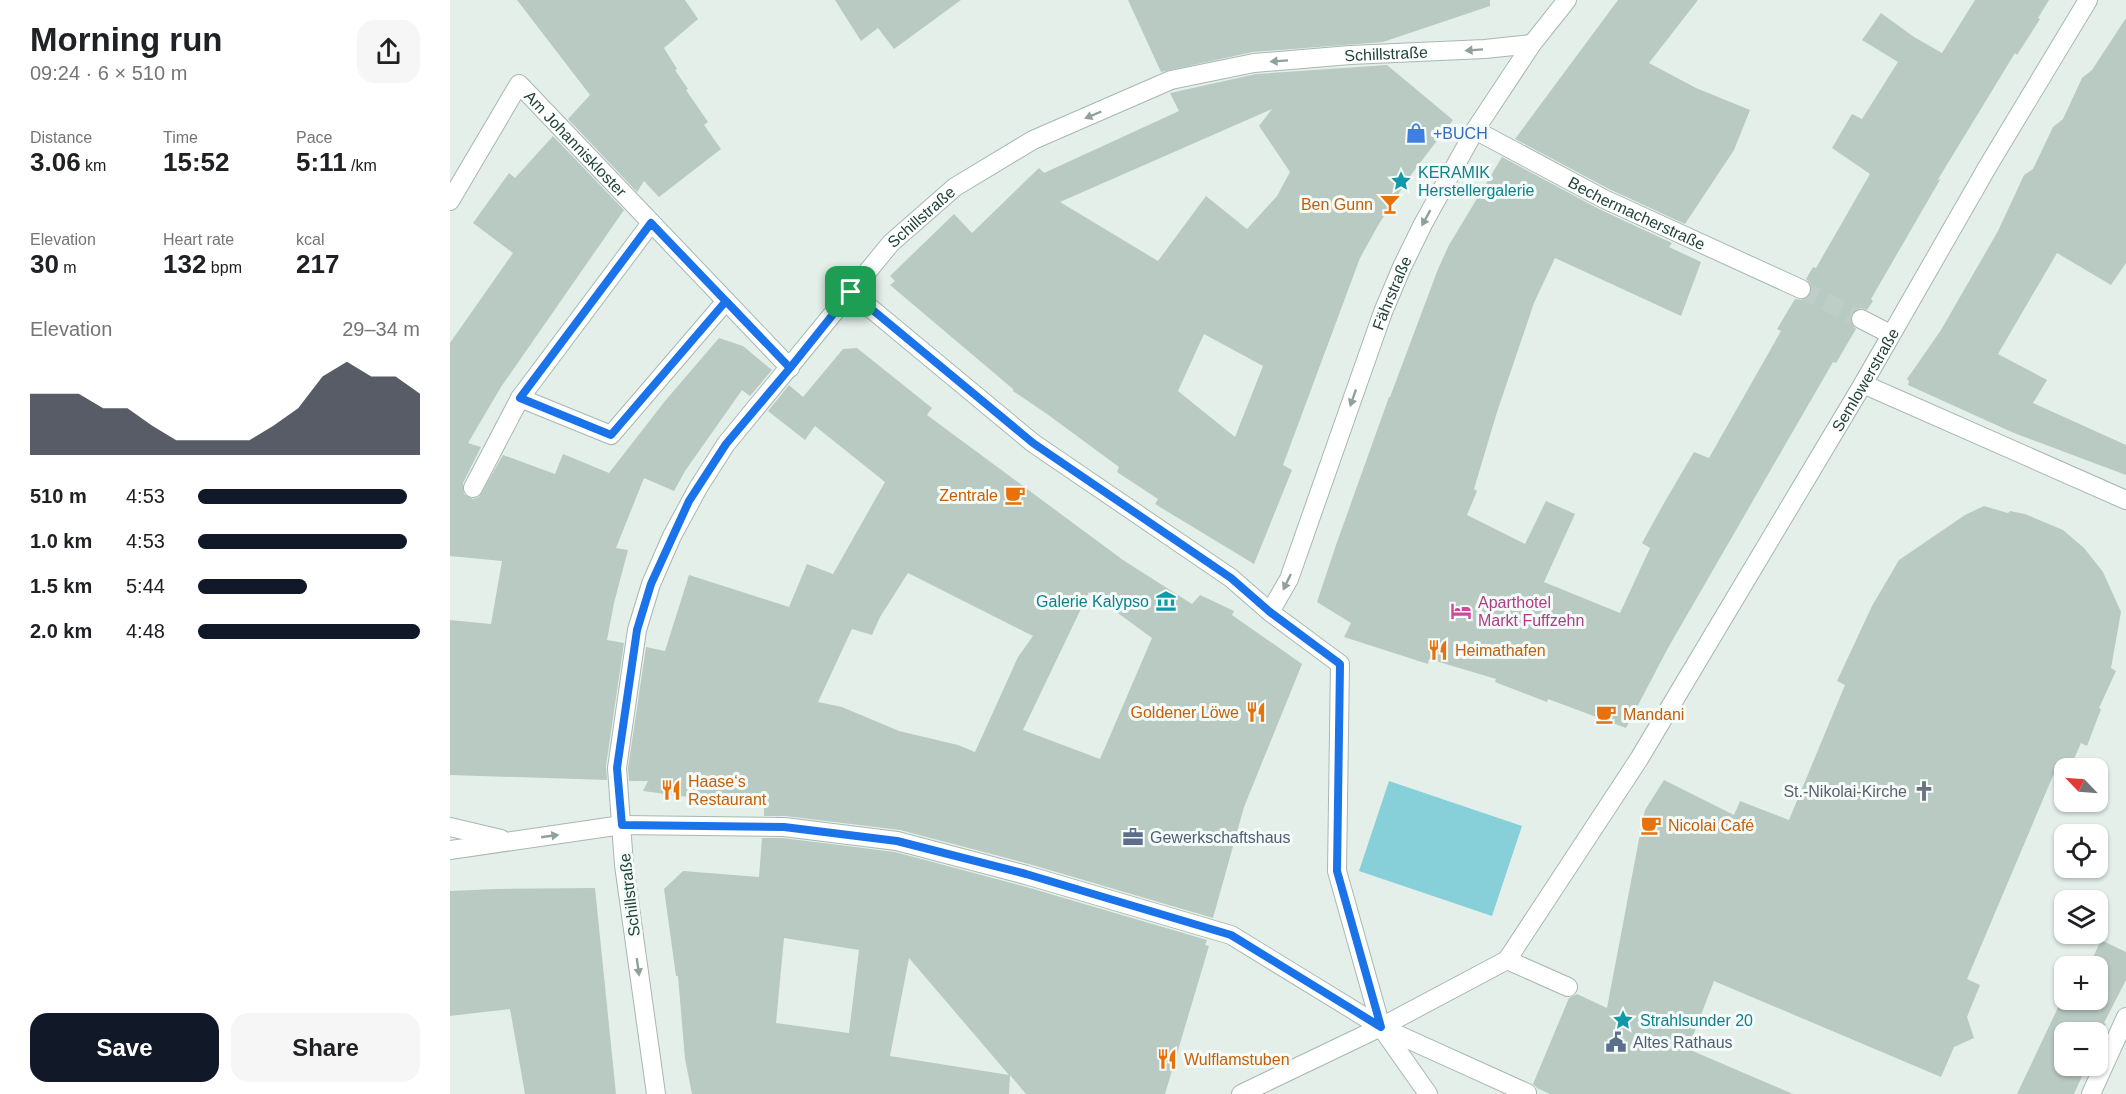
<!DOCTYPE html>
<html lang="en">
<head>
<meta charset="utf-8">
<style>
	body { margin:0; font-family:Arial,sans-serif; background:#f6f6f6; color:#202124; height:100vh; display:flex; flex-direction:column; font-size:22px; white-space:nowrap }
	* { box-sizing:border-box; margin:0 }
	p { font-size:20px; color:#757577 }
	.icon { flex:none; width:33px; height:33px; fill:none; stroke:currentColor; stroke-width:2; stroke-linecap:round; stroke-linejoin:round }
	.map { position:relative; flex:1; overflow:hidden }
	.details { display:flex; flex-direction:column; background:#fff; width:450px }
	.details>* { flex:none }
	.needle { width:39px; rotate:295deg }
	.buttons { position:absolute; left:1604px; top:758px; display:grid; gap:12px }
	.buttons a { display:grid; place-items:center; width:54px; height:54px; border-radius:12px; background:#fff; box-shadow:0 2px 4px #0004; font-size:30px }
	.pin { position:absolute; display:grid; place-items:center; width:51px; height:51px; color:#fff; margin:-26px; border-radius:12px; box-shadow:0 3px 9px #0006 }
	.round { display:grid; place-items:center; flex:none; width:63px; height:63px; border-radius:18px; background:#f6f6f6 }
	.headline { display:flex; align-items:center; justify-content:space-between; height:102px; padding:0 30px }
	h1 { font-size:33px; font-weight:800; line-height:45px }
	.stats { display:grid; grid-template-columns:repeat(3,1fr); gap:9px; height:102px; padding:6px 30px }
	.stats div { display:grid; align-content:center }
	.stats b { font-size:26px; font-weight:800 }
	.stats small { font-size:16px; font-weight:400 }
	.stats p { font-size:16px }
	.chart { height:168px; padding:12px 30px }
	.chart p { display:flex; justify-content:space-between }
	.chart svg { width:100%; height:108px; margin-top:6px; fill:#111827; opacity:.7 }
	.button { display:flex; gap:12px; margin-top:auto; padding:12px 30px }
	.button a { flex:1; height:69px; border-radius:18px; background:#111827; color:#fff; font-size:24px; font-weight:800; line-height:69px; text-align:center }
	.button a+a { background:#f6f6f6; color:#202124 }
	ul { padding:0 30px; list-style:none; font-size:20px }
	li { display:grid; grid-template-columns:96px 72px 1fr; align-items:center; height:45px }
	li i { height:15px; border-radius:8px; background:#111827 }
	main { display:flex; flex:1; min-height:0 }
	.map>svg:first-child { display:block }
	.water { fill:#87cfd9 }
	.building { fill:#b9cac3; fill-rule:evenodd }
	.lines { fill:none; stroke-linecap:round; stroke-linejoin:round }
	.minor-tunnel { stroke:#bdcdc7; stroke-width:18; stroke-dasharray:18 9; stroke-linecap:butt }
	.minor-casing { stroke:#a6b8b1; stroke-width:20 }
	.minor { stroke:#fff; stroke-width:18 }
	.oneway { fill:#90a19c }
	.route-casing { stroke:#fff; stroke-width:12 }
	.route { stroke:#1a73e8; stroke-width:8 }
	.labels { text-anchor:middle; stroke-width:6; stroke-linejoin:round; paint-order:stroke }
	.street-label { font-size:16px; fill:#214339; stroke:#f5fbf8 }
	.shop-label { font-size:16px; fill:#366cbe; stroke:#f5fbf8; text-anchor:start }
	.culture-label { font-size:16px; fill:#0d838f; stroke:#f5fbf8; text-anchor:start }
	.food-label { font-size:16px; fill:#c56008; stroke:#f5fbf8; text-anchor:start }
	.hotel-label { font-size:16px; fill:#b23c85; stroke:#f5fbf8; text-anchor:start }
	.worship-label { font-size:16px; fill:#5b616d; stroke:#f5fbf8; text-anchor:end }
	.service-label { font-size:16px; fill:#4e5e75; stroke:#f5fbf8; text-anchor:start }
</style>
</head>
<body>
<main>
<section class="details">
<div class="headline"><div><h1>Morning run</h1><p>09:24 · 6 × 510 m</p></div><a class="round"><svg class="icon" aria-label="share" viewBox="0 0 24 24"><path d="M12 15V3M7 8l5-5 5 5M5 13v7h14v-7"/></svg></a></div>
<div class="stats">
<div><p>Distance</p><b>3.06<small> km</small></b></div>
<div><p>Time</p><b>15:52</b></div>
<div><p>Pace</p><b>5:11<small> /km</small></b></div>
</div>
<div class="stats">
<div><p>Elevation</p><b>30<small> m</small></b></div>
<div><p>Heart rate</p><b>132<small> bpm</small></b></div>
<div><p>kcal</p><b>217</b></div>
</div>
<div class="chart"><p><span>Elevation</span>29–34 m</p>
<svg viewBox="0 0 160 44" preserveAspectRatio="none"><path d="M0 44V19L10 19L20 19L30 25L40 25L50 32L60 38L70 38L80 38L90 38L100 32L110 25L120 12L130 6L140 12L150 12L160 19V44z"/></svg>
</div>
<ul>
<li><b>510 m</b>4:53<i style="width:94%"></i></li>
<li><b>1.0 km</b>4:53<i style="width:94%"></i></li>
<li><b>1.5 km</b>5:44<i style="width:49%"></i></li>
<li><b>2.0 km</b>4:48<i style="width:100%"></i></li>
</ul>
<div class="button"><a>Save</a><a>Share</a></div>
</section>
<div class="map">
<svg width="1676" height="1094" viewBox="0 0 1676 1094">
	<rect width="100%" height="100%" fill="#e4efea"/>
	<path class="water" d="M939,781L1072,826L1042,916L909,871Z"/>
	<g class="building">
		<path d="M67,0H235L248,19L214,48L227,69L225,70L238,89L236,90L258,122L254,125L271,149L209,197L194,181L187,192L118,119L140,95Z"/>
		<path d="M385,0H511L444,49L428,28L411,41Z"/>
		<path d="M678,0H1040V6L933,42L803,52L711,72Z"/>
		<path d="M1168,0H1248L1199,63L1246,88L1300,110L1284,150L1235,224L1159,189L1065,139Z"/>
		<path d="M1525,0H1599L1588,18L1590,19L1567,55L1565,53L1487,181L1491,178L1421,299L1423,301L1417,310L1410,308L1401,313L1400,320L1406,329L1386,363L1383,362L1218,648L1176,728L1098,699L1097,702L1045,682L1046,679L979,659L978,664L894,637L901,623L867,602L886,545L939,397H940L988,269L999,245L1052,157L1149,209L1222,243L1219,247L1251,262L1231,316L1105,258L1084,303L1047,412L1024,489L1027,491L1017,515L1075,544L1096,501L1125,514L1094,582L1170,613L1200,548L1192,543L1214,503L1244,452L1259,458L1331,331L1327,329L1345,299L1353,300L1361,294L1362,287L1356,279L1363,267L1366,268L1420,174L1382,148L1402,114L1412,119L1448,62L1412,40L1431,13L1464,37L1492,53Z"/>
		<path d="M1676,18V263L1661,285L1607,253L1548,354L1597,380L1583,403L1676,445V475L1564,433L1458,385L1459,381L1457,379L1491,330L1548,231L1574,175L1583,169L1603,127L1613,119L1632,78L1642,70Z"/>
		<path d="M937,65L1003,120L963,172L930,222L910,258L833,465L842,470L804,564L705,504L708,499L667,472L669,467L597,414L563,391V389L440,285L445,281L440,276L504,214L522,233L589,168L594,173L729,111L720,93L806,74ZM822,109L809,126L840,172L827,196L797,229L756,196L708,261L610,202ZM754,334L813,366L785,437L728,391Z"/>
		<path d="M103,136L174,210L51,387L18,443L31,447L13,483L14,494L23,499L29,497L53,455L105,474L113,454L159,473L215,401L269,338L293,346L322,370L300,396L292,390L235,471L224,491L194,478L166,548L178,550L164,603L157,640L174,643L156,766L157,780L0,775V620L41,624L52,561L0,556V343L63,253L23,223L59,173L65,178Z"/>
		<path d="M407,348L482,408L477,415L673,560L742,604L750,595L784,611L782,615L852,664L794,807L763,918L579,864L450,830L335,816H314V807L193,791L198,781H179L178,768L196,647L215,651L239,575L339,607L357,564L383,574L435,482L365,426L355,440L318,411L339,385L353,397L393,349ZM458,573L583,636L568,657L525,752L508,745L449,731L392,707L368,702L402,629L422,635L430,617ZM639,592L702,638L650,759L573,730Z"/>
		<path d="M1534,506L1558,513L1560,511L1575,514L1613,530L1634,548L1653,572L1671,612L1661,668L1666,671L1649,708L1651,709L1637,746L1631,743L1620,768H1614V775L1605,771L1517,979L1530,985L1517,1017L1524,1038L1504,1047L1491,1077L1264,981L1238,1049L1343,1094H1100L1087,1088L1083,1084L1119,998L1127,994L1157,1008L1193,818L1195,810L1214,780L1284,815L1290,801L1339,820L1395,685L1387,681L1422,606L1449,560L1515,515Z"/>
		<path d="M312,838H333L445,852L573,886L757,940L755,945L759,946L715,1094H576L560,1075L559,1094H242L235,1059L228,976H226L214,889L233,871L309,877ZM334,938L409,950L399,1033L326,1023ZM459,958L559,1075L440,1056Z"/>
		<path d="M145,888L166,1094H75L60,1009L0,1016V891L45,889Z"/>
		<path d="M1651,940L1676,952V980L1654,1023L1656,1024L1647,1043V1032H1614V1065H1637L1624,1094H1567L1613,997L1622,1002L1623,999H1647V966H1639Z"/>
	</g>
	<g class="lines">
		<path class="minor-tunnel" d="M1351,289L1411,319"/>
		<g class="minor-casing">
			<g id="minor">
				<path id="s1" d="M1025,130L1154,199L1351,289"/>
				<path id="s2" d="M0,201L69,84L340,368"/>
				<path d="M401,292L583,443L781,578L820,612L890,664L887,871L931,1027L1077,1093"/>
				<path d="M1411,319L1440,334"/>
				<path d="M1413,384L1676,500"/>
				<path d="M70,398L161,435L276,301"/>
				<path d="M23,488L70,398L201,223"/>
				<path id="s3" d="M820,612L839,579L933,312L952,267L973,224L1025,130L1082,44L1117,0"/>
				<path d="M0,827L51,839"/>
				<path d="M0,850L172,825L334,827L447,841L576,875L781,935L931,1027L978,1094"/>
				<path d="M1057,960L1118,987"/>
				<path id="s4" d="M206,1094L174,865L167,768L187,630L201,584L222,536L248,488L276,444L441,243L505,187L583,140L721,80L804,63L900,55L1035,49L1082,44"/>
				<path id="s5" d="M791,1094L931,1027L1057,960L1189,759L1413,384L1538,166L1638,0"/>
				<path d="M1641,1094L1676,1017"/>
			</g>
		</g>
		<use href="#minor" class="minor"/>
	</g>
	<defs><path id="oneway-solid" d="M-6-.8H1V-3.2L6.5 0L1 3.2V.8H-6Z" transform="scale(1.5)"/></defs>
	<g class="oneway">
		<use href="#oneway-solid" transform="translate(1024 50) rotate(176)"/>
		<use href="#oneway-solid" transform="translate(829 61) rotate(176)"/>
		<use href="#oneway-solid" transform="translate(643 115) rotate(157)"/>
		<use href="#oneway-solid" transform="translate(976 218) rotate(119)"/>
		<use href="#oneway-solid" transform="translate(903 398) rotate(109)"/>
		<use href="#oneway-solid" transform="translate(837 582) rotate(116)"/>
		<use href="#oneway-solid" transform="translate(100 836) rotate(-8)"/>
		<use href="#oneway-solid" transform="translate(188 967) rotate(82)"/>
	</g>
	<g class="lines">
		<g class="route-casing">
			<path id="route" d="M401,292L340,368L201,223L70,398L161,435L276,301L340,368L276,444L239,501L201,584L187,630L167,768L172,825L334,827L447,841L576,874L781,935L931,1027L887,871L890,664L820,612L781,578L583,443L401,292"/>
		</g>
		<use href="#route" class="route"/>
	</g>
	<defs>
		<g id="shop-bare" transform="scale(1.62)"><path d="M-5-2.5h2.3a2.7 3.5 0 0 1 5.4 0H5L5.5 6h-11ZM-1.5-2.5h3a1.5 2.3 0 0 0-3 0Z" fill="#3f7fe0" stroke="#f5fbf8" stroke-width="2.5" paint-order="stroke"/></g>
		<g id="sight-bare" transform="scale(1.62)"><path d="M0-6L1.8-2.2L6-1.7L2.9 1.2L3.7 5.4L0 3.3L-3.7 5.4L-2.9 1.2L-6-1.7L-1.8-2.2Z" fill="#0f9aa8" stroke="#f5fbf8" stroke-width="2.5" paint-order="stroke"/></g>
		<g id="bar-bare" transform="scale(1.62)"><path d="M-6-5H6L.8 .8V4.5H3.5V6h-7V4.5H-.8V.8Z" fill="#e8710a" stroke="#f5fbf8" stroke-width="2.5" paint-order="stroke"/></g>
		<g id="cafe-bare" transform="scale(1.62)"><path d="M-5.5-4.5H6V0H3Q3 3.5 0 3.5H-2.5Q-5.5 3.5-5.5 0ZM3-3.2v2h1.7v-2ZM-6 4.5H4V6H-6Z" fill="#e8710a" stroke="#f5fbf8" stroke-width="2.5" paint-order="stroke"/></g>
		<g id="museum-bare" transform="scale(1.62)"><path d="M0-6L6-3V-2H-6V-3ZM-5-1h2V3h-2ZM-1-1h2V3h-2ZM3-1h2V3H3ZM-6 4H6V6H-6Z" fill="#0f9aa8" stroke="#f5fbf8" stroke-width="2.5" paint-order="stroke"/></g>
		<g id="hotel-bare" transform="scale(1.62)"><path d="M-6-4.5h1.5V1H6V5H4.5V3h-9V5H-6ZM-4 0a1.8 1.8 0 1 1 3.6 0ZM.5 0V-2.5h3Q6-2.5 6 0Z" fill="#d1479c" stroke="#f5fbf8" stroke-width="2.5" paint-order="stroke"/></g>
		<g id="restaurant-bare" transform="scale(1.62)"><path d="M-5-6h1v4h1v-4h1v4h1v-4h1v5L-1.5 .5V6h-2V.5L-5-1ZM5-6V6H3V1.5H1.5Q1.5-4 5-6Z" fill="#e8710a" stroke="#f5fbf8" stroke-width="2.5" paint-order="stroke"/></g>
		<g id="church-bare" transform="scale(1.62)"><path d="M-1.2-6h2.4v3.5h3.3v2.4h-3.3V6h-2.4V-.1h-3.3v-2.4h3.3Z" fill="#6b7280" stroke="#f5fbf8" stroke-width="2.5" paint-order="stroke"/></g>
		<g id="office-bare" transform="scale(1.62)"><path d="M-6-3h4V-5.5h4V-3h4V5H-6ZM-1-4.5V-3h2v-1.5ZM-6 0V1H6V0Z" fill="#5c6f8a" stroke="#f5fbf8" stroke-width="2.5" paint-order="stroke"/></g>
		<g id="civic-bare" transform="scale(1.62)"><path d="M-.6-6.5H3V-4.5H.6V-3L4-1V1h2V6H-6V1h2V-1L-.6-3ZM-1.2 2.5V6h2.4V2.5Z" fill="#5c6f8a" stroke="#f5fbf8" stroke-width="2.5" paint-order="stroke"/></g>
	</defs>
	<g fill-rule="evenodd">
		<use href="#shop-bare" x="966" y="133"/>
		<use href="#sight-bare" x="951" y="181"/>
		<use href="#bar-bare" x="940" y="204"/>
		<use href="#cafe-bare" x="565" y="495"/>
		<use href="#museum-bare" x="716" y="601"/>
		<use href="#hotel-bare" x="1011" y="611"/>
		<use href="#restaurant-bare" x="988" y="650"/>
		<use href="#restaurant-bare" x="806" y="712"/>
		<use href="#cafe-bare" x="1156" y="714"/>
		<use href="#restaurant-bare" x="221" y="790"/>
		<use href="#church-bare" x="1474" y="791"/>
		<use href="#cafe-bare" x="1201" y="825"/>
		<use href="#office-bare" x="683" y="837"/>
		<use href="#sight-bare" x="1173" y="1020"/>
		<use href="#civic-bare" x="1166" y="1042"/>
		<use href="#restaurant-bare" x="717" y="1059"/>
	</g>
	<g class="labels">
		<g class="street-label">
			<text dy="6" stroke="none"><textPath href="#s4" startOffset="1479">Schillstraße</textPath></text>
			<text dy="6" stroke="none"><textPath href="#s2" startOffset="218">Am Johanniskloster</textPath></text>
			<text dy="6" stroke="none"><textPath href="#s1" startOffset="182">Bechermacherstraße</textPath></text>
			<text dy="6" stroke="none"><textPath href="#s4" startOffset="975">Schillstraße</textPath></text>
			<text dy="6" stroke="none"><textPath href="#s3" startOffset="342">Fährstraße</textPath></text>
			<text dy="6" stroke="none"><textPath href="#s5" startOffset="980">Semlowerstraße</textPath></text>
			<text transform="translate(179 895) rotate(-97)" y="6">Schillstraße</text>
		</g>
		<g class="shop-label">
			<text x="983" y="139">+BUCH</text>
		</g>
		<g class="culture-label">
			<text x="968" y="178">KERAMIK<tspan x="968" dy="18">Herstellergalerie</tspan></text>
			<text x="699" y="607" text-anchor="end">Galerie Kalypso</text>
			<text x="1190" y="1026">Strahlsunder 20</text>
		</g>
		<g class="food-label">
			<text x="923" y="210" text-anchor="end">Ben Gunn</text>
			<text x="548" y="501" text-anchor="end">Zentrale</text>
			<text x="1005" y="656">Heimathafen</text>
			<text x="789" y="718" text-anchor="end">Goldener Löwe</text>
			<text x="1173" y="720">Mandani</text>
			<text x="238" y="787">Haase‘s<tspan x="238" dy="18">Restaurant</tspan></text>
			<text x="1218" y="831">Nicolai Café</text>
			<text x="734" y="1065">Wulflamstuben</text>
		</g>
		<g class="hotel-label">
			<text x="1028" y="608">Aparthotel<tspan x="1028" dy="18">Markt Fuffzehn</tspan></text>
		</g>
		<g class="worship-label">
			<text x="1457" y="797">St.-Nikolai-Kirche</text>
		</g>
		<g class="service-label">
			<text x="700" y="843">Gewerkschaftshaus</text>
			<text x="1183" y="1048">Altes Rathaus</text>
		</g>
	</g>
</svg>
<div class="buttons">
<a><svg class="needle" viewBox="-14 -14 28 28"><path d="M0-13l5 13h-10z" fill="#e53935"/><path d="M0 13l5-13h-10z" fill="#757577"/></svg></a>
<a><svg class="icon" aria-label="locate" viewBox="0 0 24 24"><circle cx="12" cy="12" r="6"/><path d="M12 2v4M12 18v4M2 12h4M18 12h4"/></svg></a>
<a><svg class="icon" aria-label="layers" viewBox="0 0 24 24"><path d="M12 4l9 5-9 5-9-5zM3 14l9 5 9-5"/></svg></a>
<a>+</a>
<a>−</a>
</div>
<div class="pin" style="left:401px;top:292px;background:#1e9e55"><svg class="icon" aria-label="arrive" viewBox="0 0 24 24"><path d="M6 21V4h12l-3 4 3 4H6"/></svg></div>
</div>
</main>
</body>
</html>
